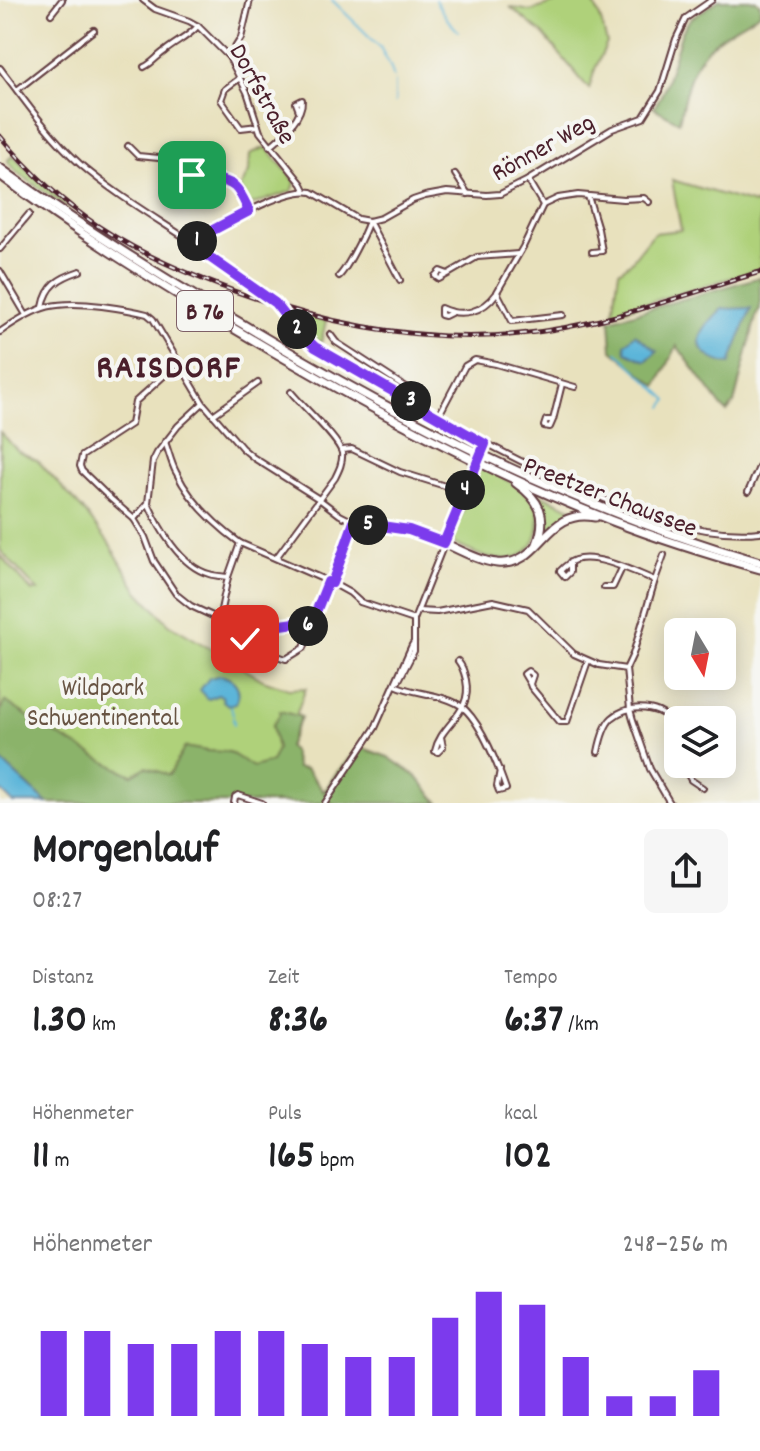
<!DOCTYPE html>
<html lang="de">
<head>
<meta charset="utf-8">
<style>
	body { margin:0; font-family:Dekko,sans-serif; background:#f6f6f6; color:#202124; height:100vh; display:flex; flex-direction:column; font-size:30px; white-space:nowrap }
	* { box-sizing:border-box; margin:0 }
	p { font-size:26px; color:#757577 }
	.icon { flex:none; width:44px; height:44px; fill:none; stroke:currentColor; stroke-width:2; stroke-linecap:round; stroke-linejoin:round }
	.map { position:relative; height:803px; overflow:hidden }
	.details { display:flex; flex-direction:column; background:#fff; flex:1 }
	.details>* { flex:none }
	.needle { width:52px; rotate:170deg }
	.controls { position:absolute; left:664px; top:618px; display:grid; gap:16px }
	.controls a { display:grid; place-items:center; width:72px; height:72px; border-radius:12px; background:#fff; box-shadow:0 4px 20px #0003; font-size:40px }
	.pin { position:absolute; display:grid; place-items:center; width:68px; height:68px; color:#fff; margin:-34px; border-radius:16px; box-shadow:0 4px 12px #0006 }
	.km { position:absolute; width:40px; height:40px; margin:-20px; border-radius:50%; background:#222; color:#fff; font-size:22px; line-height:40px; text-align:center }
	.round { display:grid; place-items:center; flex:none; width:84px; height:84px; border-radius:12px; background:#f6f6f6 }
	.head { display:flex; align-items:center; justify-content:space-between; height:136px; padding:0 32px }
	h1 { font-size:44px; font-weight:800; line-height:60px }
	.metrics { display:grid; grid-template-columns:repeat(3,1fr); gap:12px; height:136px; padding:8px 32px }
	.metrics div { display:grid; align-content:center }
	.metrics b { font-size:40px; font-weight:800 }
	.metrics small { font-size:22px; font-weight:400 }
	.metrics p { font-size:22px }
	.chart { height:224px; padding:16px 32px }
	.chart p { display:flex; justify-content:space-between }
	.chart svg { width:100%; height:144px; margin-top:8px; stroke:#7c3aed; stroke-width:6 }
	.map>svg:first-child { display:block }
	.green { fill:#afd17a; stroke:#7c7852; stroke-width:2 }
	.forest { fill:#8bb36a; stroke:#6a694a; stroke-width:2 }
	.water { fill:#5cb5d9; stroke:#536a82; stroke-width:2 }
	.lines { fill:none; stroke-linecap:round; stroke-linejoin:round }
	.stream { stroke:#5cb5d9; stroke-width:2 }
	.minor-casing { stroke:#623c41; stroke-width:8 }
	.trunk-casing { stroke:#623c41; stroke-width:11 }
	.minor { stroke:#fff; stroke-width:4 }
	.trunk { stroke:#fff; stroke-width:7 }
	.rail-casing { stroke:#4a1f2b; stroke-width:5 }
	.rail { stroke:#f6f6f2; stroke-width:2; stroke-dasharray:6; stroke-linecap:butt }
	.minor-bridge-casing { stroke:#623c41; stroke-width:8; stroke-linecap:butt }
	.minor-bridge { stroke:#fff; stroke-width:4 }
	.route-casing { stroke:#fff; stroke-width:16 }
	.route { stroke:#7c3aed; stroke-width:10 }
	.labels { text-anchor:middle; stroke-width:8; stroke-linejoin:round; paint-order:stroke }
	.shield { fill:#f6f6f2; stroke:#7e6067; stroke-width:2 }
	.shield-label { font-size:24px; font-weight:bold; fill:#4a1f2b }
	.street-label { font-size:26px; fill:#4a1f2b; stroke:#f6f6f2 }
	.park-label { font-size:26px; fill:#685443; stroke:#f6f6f2 }
	.district-label { font-size:34px; font-weight:bold; letter-spacing:2px; fill:#4a1f2b; stroke:#f6f6f2 }
</style>
</head>
<body>
<div class="map">
<svg width="760" height="803" viewBox="0 0 760 803">
	<rect width="100%" height="100%" fill="#f6f6f2"/>
	<filter id="ink" filterUnits="userSpaceOnUse"><feTurbulence type="fractalNoise" baseFrequency=".0125" numOctaves="2"/><feDisplacementMap in="SourceGraphic" scale="16" xChannelSelector="R" yChannelSelector="G"/><feConvolveMatrix kernelMatrix="1 2 1 2 8 2 1 2 1" color-interpolation-filters="sRGB"/></filter>
	<filter id="wash" filterUnits="userSpaceOnUse"><feTurbulence type="fractalNoise" baseFrequency=".006" numOctaves="4" result="noise"/><feDisplacementMap in="SourceGraphic" scale="32" xChannelSelector="R" yChannelSelector="G"/><feGaussianBlur stdDeviation="1.8" result="paint"/><feColorMatrix in="noise" values="0 0 0 0 0 0 0 0 0 0 0 0 0 0 0 0 0 1.4 0 .05"/><feComposite in="paint" operator="in"/></filter>
	<g filter="url(#wash)">
		<rect width="100%" height="100%" fill="#e8e1bd"/>
		<g class="green">
			<path d="M565,0H592L600,17L607,43L595,69L589,89L543,34L510,7L530,11Z"/>
			<path d="M266,147L294,180L295,184L292,191L251,205L247,203L240,188L249,172L250,154Z"/>
			<path d="M13,155L34,177L35,176L70,207L69,209L18,173L8,162V160Z"/>
			<path d="M672,180L754,204L760,203V269L613,313L619,271L630,263L654,233L681,230Z"/>
			<path d="M294,313L326,321L321,343C312,334 301,329 294,319Z"/>
			<path d="M0,432L18,451L37,460L83,510L109,543L137,590L169,624L263,680L289,689L306,688L297,712L298,716L301,717L288,746L292,751L297,768L306,769L325,792L6,765L0,760V555L32,591H38L0,550Z"/>
			<path d="M480,467C498,476 520,484 532,500C540,510 539,518 538,529C537,538 533,545 527,551C505,570 473,553 451,542Z"/>
			<path d="M530,490L580,512L560,519L541,539L537,498Z"/>
		</g>
		<g class="forest">
			<path d="M719,0H756L760,4V13C740,25 717,36 702,55C689,70 683,103 679,122L654,108L663,92L682,32L690,19Z"/>
			<path d="M760,277V309L757,313L734,403L727,412L722,407L677,346L657,386L612,350L610,320Z"/>
			<path d="M5,701C46,729 88,754 132,775L146,767L169,775L185,747L207,751L229,752L253,767L271,762L277,749L272,726L280,714V711L301,717L288,746L292,751L297,768L306,769L324,792L336,773L360,747L388,757L416,776L439,803H47L0,760V712Z"/>
		</g>
		<g class="water">
			<path d="M751,308L730,364C713,362 691,350 704,329C708,322 716,316 722,309Z"/>
			<path d="M635,334L657,351L646,361L626,352L625,344Z"/>
			<path d="M220,675C235,678 243,689 236,703L228,705L223,701L222,696L218,695L209,699L206,698L200,690L209,678Z"/>
			<path d="M0,760L47,803H13L0,790Z"/>
		</g>
		<g class="lines">
			<g class="stream">
				<path d="M332,0L380,47L391,68L394,78"/>
				<path d="M435,0L447,19L458,31"/>
				<path d="M395,82V102"/>
				<path d="M617,352L668,400L663,407"/>
				<path d="M231,706L233,715"/>
				<path d="M233,718L234,724"/>
			</g>
		</g>
	</g>
	<g filter="url(#ink)">
		<g class="lines">
			<g class="minor-casing">
				<g id="minor">
					<path d="M143,0L155,9L189,21L198,26L229,57L247,92L260,132L302,184L305,190"/>
					<path d="M51,14L62,0"/>
					<path d="M229,57L241,38L250,0"/>
					<path d="M144,67C153,63 157,56 165,51C176,42 188,37 198,26"/>
					<path d="M0,68C25,101 49,136 80,164C112,192 151,215 187,239H196"/>
					<path d="M240,78L225,89L221,100L241,128L258,126"/>
					<path d="M17,90L94,30"/>
					<path d="M128,146L138,156L180,160C186,165 187,171 192,175C196,178 201,178 205,178C236,181 235,184 248,211"/>
					<path d="M270,146C283,136 303,116 302,100L296,103L299,111"/>
					<path d="M455,174L468,194"/>
					<path d="M528,180L543,205L523,247L497,292L512,321L563,315"/>
					<path d="M588,196L598,229L602,251L592,252"/>
					<path d="M543,205L558,198L578,195L623,199L644,198L649,202"/>
					<path d="M369,221L400,280"/>
					<path d="M196,239L201,250L212,259L275,303L294,327L315,347C402,396 487,448 578,488C633,512 699,538 760,532"/>
					<path d="M196,239C221,226 285,187 312,192L358,219L369,221L381,218L413,200L425,196L447,192L487,195L500,194L528,180L612,129L643,118L660,91L676,39L686,18L712,0"/>
					<path d="M0,249L29,214"/>
					<path d="M0,271L26,315"/>
					<path d="M448,274L439,279L435,276L440,271L448,274L477,257L518,254"/>
					<path d="M339,276C346,270 365,233 368,223"/>
					<path d="M43,307C47,285 59,278 80,271"/>
					<path d="M451,313L445,316L441,315V308C462,318 483,312 496,294"/>
					<path d="M0,332C38,305 56,300 102,306C117,308 132,310 147,314L153,319L203,403L242,448L254,458L319,499L340,515L354,522L409,530L444,543"/>
					<path d="M330,334L336,342L410,390L412,394L410,401"/>
					<path d="M178,363L135,402L131,424L82,456L80,466L82,471L111,499L134,519L145,537L154,561L176,594L191,606L219,619L245,639L269,653L286,659L304,648L328,582"/>
					<path d="M213,415L258,383"/>
					<path d="M438,417L465,366L475,360L496,364L575,387"/>
					<path d="M553,420L550,427L544,426L546,420H553L562,384"/>
					<path d="M165,442C169,452 171,463 176,472C190,501 214,524 240,543L332,583L350,593L360,602L414,620"/>
					<path d="M342,450L352,449L400,472L458,490"/>
					<path d="M748,492L760,465"/>
					<path d="M148,503C159,528 180,566 209,574C215,576 221,576 228,577"/>
					<path d="M134,519L148,503L153,461L157,453L178,426L203,403"/>
					<path d="M276,558L335,478C339,470 343,462 342,453C339,439 302,406 291,392"/>
					<path d="M570,562V572L565,577L560,571C564,567 569,562 575,560C597,553 634,572 655,580L633,654L626,669L630,709L633,720L650,769L670,803"/>
					<path d="M655,580L664,555"/>
					<path d="M332,583L339,559L354,522"/>
					<path d="M604,587H613L622,568"/>
					<path d="M418,611L437,612L493,601L528,609L574,654L599,665L626,669"/>
					<path d="M219,619L228,577L240,543"/>
					<path d="M245,639L251,631L254,629L295,623L310,627"/>
					<path d="M397,681L399,680L414,651V620L471,476"/>
					<path d="M530,684L524,674L528,671L533,675L530,684L531,687L560,722H567L588,661"/>
					<path d="M395,685C414,694 437,693 456,703C478,713 498,766 506,789L499,791L497,786L500,770"/>
					<path d="M441,737L443,747L438,752L435,751C441,723 473,714 466,680C464,672 463,667 458,661"/>
					<path d="M598,752C600,742 604,725 612,718C629,703 662,705 674,726C677,731 677,738 678,744"/>
					<path d="M682,764L691,780L703,788"/>
					<path d="M234,803L235,797L238,795L262,803"/>
					<path d="M325,803L375,728L412,645L414,642"/>
				</g>
			</g>
			<g class="trunk-casing">
				<g id="trunk">
					<path d="M0,168C77,224 157,274 239,322C404,421 574,509 760,562"/>
					<path d="M0,175C74,231 153,280 233,328C354,400 479,469 610,520C659,539 710,555 760,569"/>
					<path d="M516,483C540,500 548,516 537,544"/>
					<path d="M444,543C460,550 479,561 497,563C543,567 544,507 595,517"/>
				</g>
			</g>
			<use href="#minor" class="minor"/>
			<use href="#trunk" class="trunk"/>
			<g class="rail-casing">
				<path id="rail" d="M0,136C28,170 61,201 98,226C140,254 187,274 234,291C326,324 422,344 520,334C602,326 681,296 760,272"/>
			</g>
			<use href="#rail" class="rail"/>
			<g class="minor-bridge-casing">
				<path id="minor-bridge" d="M471,476L483,448"/>
			</g>
			<use href="#minor-bridge" class="minor-bridge"/>
		</g>
	</g>
	<g class="lines" filter="url(#ink)">
		<g class="route-casing">
			<path id="route" d="M192,175C199,178 204,178 212,179C237,181 239,190 249,211L196,239L205,254L275,303L294,327L315,347L485,444L444,543L409,530L354,522L332,583L328,582L310,627L301,623H295L254,629L251,631L245,639"/>
		</g>
		<use href="#route" class="route"/>
	</g>
	<g class="labels">
		<rect class="shield" x="177" y="291" width="56" height="40" rx="6"/>
		<g class="shield-label">
			<text x="205" y="319">B 76</text>
		</g>
		<g class="street-label">
			<text transform="translate(264 93) rotate(61)" y="9">Dorfstraße</text>
			<text transform="translate(542 146) rotate(-29)" y="9">Rönner Weg</text>
			<text transform="translate(611 495) rotate(21)" y="9">Preetzer Chaussee</text>
		</g>
		<g class="park-label">
			<text x="103" y="695">Wildpark<tspan x="103" dy="30">Schwentinental</tspan></text>
		</g>
		<g class="district-label">
			<text x="169" y="377">RAISDORF</text>
		</g>
	</g>
</svg>
<div class="controls">
<a><svg class="needle" viewBox="-14 -14 28 28"><path d="M0-13l5 13h-10z" fill="#e53935"/><path d="M0 13l5-13h-10z" fill="#757577"/></svg></a>
<a><svg class="icon" aria-label="layers" viewBox="0 0 24 24"><path d="M12 4l9 5-9 5-9-5zM3 14l9 5 9-5"/></svg></a>
</div>
<div class="pin" style="left:192px;top:175px;background:#1e9e55"><svg class="icon" aria-label="arrive" viewBox="0 0 24 24"><path d="M6 21V4h12l-3 4 3 4H6"/></svg></div>
<div class="pin" style="left:245px;top:639px;background:#d93025"><svg class="icon" aria-label="check" viewBox="0 0 24 24"><path d="M5 12l5 5 9-10"/></svg></div>
<b class="km" style="left:197px;top:241px">1</b>
<b class="km" style="left:297px;top:329px">2</b>
<b class="km" style="left:411px;top:401px">3</b>
<b class="km" style="left:465px;top:490px">4</b>
<b class="km" style="left:368px;top:525px">5</b>
<b class="km" style="left:308px;top:626px">6</b>
</div>
<section class="details">
<div class="head"><div><h1>Morgenlauf</h1><p>08:27</p></div><a class="round"><svg class="icon" aria-label="share" viewBox="0 0 24 24"><path d="M12 15V3M7 8l5-5 5 5M5 13v7h14v-7"/></svg></a></div>
<div class="metrics">
<div><p>Distanz</p><b>1.30<small> km</small></b></div>
<div><p>Zeit</p><b>8:36</b></div>
<div><p>Tempo</p><b>6:37<small> /km</small></b></div>
</div>
<div class="metrics">
<div><p>Höhenmeter</p><b>11<small> m</small></b></div>
<div><p>Puls</p><b>165<small> bpm</small></b></div>
<div><p>kcal</p><b>102</b></div>
</div>
<div class="chart"><p><span>Höhenmeter</span>248–256 m</p>
<svg viewBox="0 0 160 44" preserveAspectRatio="none"><path d="M5 44V18M15 44V18M25 44V22M35 44V22M45 44V18M55 44V18M65 44V22M75 44V26M85 44V26M95 44V14M105 44V6M115 44V10M125 44V26M135 44V38M145 44V38M155 44V30"/></svg>
</div>
</section>
</body>
</html>
